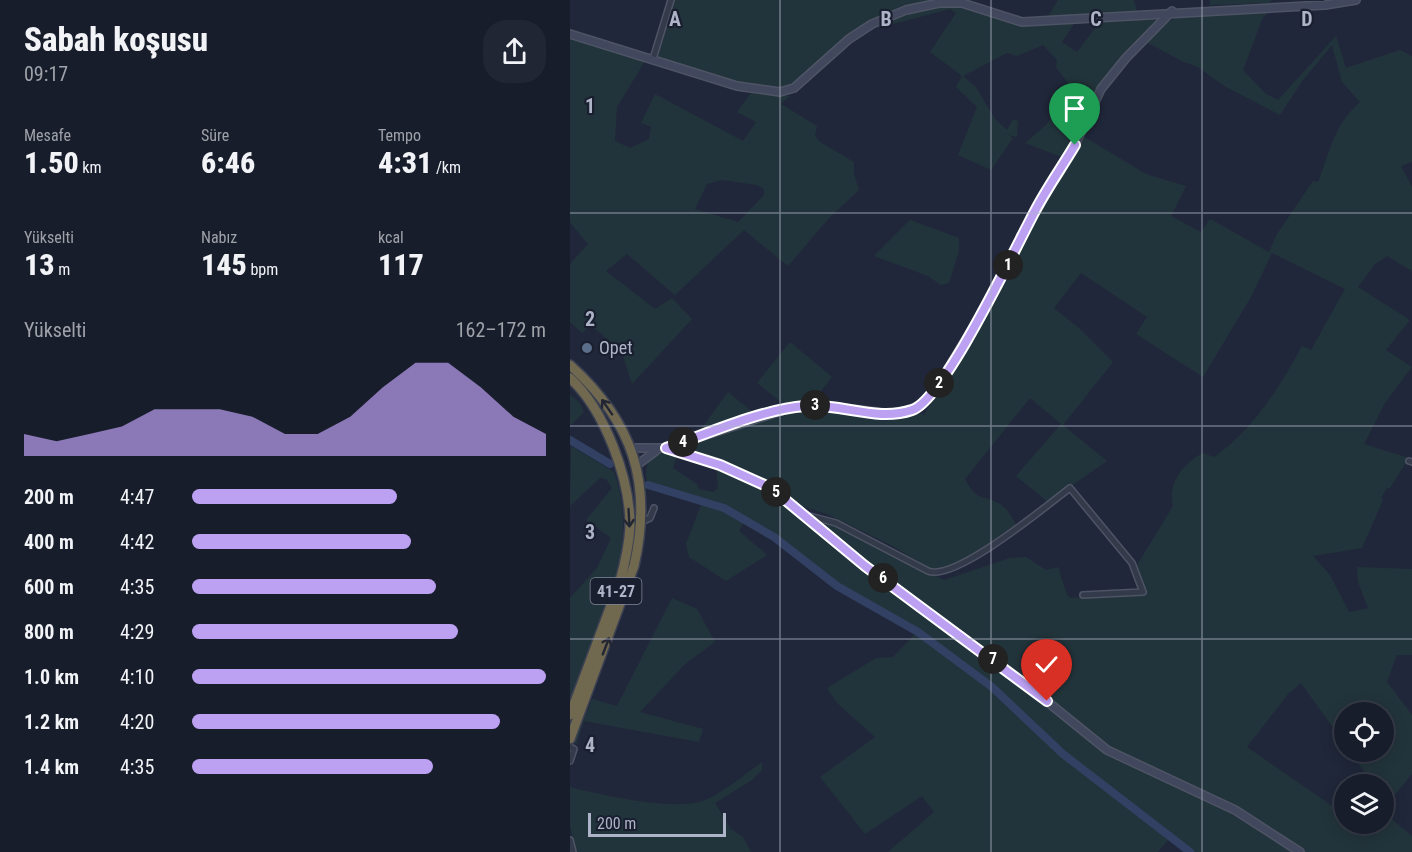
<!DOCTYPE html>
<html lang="tr">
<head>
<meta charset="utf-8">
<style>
	body { margin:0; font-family:"Roboto Condensed",sans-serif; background:#212634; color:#f1f3f6; height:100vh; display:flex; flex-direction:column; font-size:22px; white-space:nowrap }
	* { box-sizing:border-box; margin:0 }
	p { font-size:20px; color:#9fa2a9 }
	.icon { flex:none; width:33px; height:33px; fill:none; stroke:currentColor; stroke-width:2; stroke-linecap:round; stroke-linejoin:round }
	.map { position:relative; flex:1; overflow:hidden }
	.panel { display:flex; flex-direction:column; background:#181d2c; width:570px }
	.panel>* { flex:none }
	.buttons { position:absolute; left:764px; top:702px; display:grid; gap:12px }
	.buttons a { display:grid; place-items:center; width:60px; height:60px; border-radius:50%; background:#181d2c; box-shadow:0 3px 15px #0003,0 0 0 2px #363b48; font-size:30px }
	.scale { position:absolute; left:18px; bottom:15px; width:138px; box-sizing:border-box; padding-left:6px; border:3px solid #aeb4c7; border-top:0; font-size:16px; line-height:21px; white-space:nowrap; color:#aeb4c7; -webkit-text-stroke:4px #191f2f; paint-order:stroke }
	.pin { position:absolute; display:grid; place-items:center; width:51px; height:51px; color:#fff; margin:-62px -26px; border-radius:50% 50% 50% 0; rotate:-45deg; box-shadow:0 0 6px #0007 }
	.pin .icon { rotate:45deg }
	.km { position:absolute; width:30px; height:30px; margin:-15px; border-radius:50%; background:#222; color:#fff; font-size:16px; line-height:30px; text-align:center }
	.round { display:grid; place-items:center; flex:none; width:63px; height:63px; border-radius:24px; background:#212634 }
	.summary { display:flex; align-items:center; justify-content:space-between; height:102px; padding:0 24px }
	h1 { font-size:33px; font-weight:800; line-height:45px }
	.figures { display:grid; grid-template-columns:repeat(3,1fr); gap:9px; height:102px; padding:6px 24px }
	.figures div { display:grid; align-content:center }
	.figures b { font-size:30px; font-weight:800 }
	.figures small { font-size:16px; font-weight:400 }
	.figures p { font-size:16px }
	.chart { height:168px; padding:12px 24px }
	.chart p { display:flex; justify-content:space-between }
	.chart svg { width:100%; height:108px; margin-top:6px; fill:#bca0f2; opacity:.7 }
	ul { padding:0 24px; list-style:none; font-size:20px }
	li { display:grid; grid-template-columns:96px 72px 1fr; align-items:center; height:45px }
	li i { height:15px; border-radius:8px; background:#bca0f2 }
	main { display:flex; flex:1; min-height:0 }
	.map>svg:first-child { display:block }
	.green { fill:#22343b; fill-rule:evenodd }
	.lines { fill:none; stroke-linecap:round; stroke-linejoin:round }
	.stream { stroke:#324063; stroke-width:1.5 }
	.river { stroke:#324063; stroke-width:8 }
	.street-casing { stroke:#4e5465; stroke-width:8 }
	.secondary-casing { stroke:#4e5465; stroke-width:10 }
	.highway-casing { stroke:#3b4152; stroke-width:12 }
	.street { stroke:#333a4a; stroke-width:5 }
	.secondary { stroke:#41485d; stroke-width:7 }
	.highway { stroke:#716850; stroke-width:9 }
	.oneway { stroke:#222632 }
	.route-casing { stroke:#fff; stroke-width:12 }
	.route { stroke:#bca0f2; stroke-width:8 }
	.grid { fill:none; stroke:#aeb4c7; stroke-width:1.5; stroke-opacity:0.55 }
	.service-dot { fill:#5c6f8a; stroke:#191f2f; stroke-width:2 }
	.labels { text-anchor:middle; stroke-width:4.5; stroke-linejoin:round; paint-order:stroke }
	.shield { fill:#191f2f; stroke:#818799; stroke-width:1.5 }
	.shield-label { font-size:16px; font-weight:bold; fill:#aeb4c7 }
	.poi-label { font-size:18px; fill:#aeb4c7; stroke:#191f2f; text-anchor:start }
	.grid-label { font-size:20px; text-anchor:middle; font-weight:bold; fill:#aeb4c7; stroke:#191f2f; stroke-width:4.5; stroke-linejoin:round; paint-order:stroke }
</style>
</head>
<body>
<main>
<section class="panel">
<div class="summary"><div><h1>Sabah koşusu</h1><p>09:17</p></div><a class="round"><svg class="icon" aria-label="share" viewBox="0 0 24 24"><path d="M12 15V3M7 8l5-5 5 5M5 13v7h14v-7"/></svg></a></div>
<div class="figures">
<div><p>Mesafe</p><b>1.50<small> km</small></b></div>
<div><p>Süre</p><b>6:46</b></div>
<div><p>Tempo</p><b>4:31<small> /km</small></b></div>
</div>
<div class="figures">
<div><p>Yükselti</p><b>13<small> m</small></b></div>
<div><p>Nabız</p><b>145<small> bpm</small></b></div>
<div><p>kcal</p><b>117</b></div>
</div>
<div class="chart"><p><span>Yükselti</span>162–172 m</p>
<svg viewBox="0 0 160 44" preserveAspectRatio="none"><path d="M0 44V35L10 38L20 35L30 32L40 25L50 25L60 25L70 28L80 35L90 35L100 28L110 16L120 6L130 6L140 16L150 28L160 35V44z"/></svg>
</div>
<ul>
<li><b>200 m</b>4:47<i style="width:58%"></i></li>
<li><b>400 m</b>4:42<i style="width:62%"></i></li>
<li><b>600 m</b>4:35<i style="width:69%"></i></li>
<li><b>800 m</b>4:29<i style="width:75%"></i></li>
<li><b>1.0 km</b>4:10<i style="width:100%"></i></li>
<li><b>1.2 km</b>4:20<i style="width:87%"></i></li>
<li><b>1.4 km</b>4:35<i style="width:68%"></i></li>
</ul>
</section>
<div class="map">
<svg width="842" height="852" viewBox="0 0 842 852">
	<rect width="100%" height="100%" fill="#20273a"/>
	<g class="green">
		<path d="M105,0H367C340,6 312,12 290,27C270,40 235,84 216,87C180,94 122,68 88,57Z"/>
		<path d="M488,0H564L567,11L478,17Z"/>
		<path d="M640,0H702L699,3L640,5Z"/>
		<path d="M370,5L392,7L451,25L506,21L492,42L507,52L531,20L590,17L542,70L527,92L494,158L455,143L476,125L502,89L486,67L487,60L473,45L447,56L437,53L393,76L406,87L425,119L437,130L443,119L448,121L447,137L438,135L443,138L421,170L388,155L407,107L386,87L392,76L360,52L386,13L380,9L323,24L312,22Z"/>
		<path d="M700,11L693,17L673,70L696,94L708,100L766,36L776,68L830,50L842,56V162L831,166L842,187V271L817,256L804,265L788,287L840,320L816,350L842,367L815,403L794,444L839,458L820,488H817L811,498L813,500L792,548L743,556L760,575L779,612L798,608L788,582L787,567L842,569V655H827L817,682L842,715V774L813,809V784H791L798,777L780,752H813V712H774V743L731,683L718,694L677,747L768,810L774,804V824H813V812L842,836V852H734L677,813L549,753L315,577L243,520L259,523L374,580L440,558L456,557L476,570L488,567L497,595L501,598L576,594L567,565L603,506C598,483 612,464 633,453L644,457C684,429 709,388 732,346L741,350L775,289L702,253L681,297L633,377L566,334L577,317L511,273L484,308L510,329L543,362L493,425L537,461L478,502L446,476L491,424L460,398L395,479C406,500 411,495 428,503C437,507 442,517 446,525L393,561L367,570L357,567L321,545L257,514L225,504L194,480L111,448L216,413L242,409L301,418L351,413L354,415L426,296L465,217L513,136L576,174L616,186L601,216L631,232L640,219L699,252L707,234L743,181L748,182C761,150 763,126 790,102L772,82L762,45L733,80L710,115L654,86L628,67L614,62L576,42L594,24L612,15Z"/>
		<path d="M0,39L75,61L47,107L45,141L60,148L79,139L81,127L71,123L85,94L173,141L186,122L167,112L181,93L220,96L211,104L247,126L245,136L250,142L284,162V174L289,190L259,218L218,266L174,230L105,295L57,254L36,271L85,309L102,298L122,319L62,384L51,350L20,325L12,333L0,322V264L18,244L0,222ZM152,180L187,185L194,189V195L168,222L125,209L137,184Z"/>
		<path d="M340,220L389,238V251L379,283L371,285L358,276L304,256Z"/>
		<path d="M220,342L262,377L242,403L217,407L187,383Z"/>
		<path d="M158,392L186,415L128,433Z"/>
		<path d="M0,395L10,403L14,412L0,426Z"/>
		<path d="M1,446L44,472C72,551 28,628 0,701V598L27,568L41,538L16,520L42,488L36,479L30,478L0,506Z"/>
		<path d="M93,453L107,455L103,468L127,484L129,489L143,492L148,488L146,468L192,484L266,548L425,664L530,750L569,770L635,798L724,852H620L599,839L588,852H318L364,812L352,796L295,834L250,777L305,737L267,703L257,688L306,658L323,657L347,632L267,586L230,556L175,521L169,531L197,555L156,581L119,557L116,544L132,502L78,485C74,470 75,457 93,453Z"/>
		<path d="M102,598L127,609L145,642L115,664L70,712L133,729L129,742L14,721L6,746L5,741L22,699L47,706Z"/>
		<path d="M192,762V770L182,780L145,803L161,829L173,837L181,852H6L0,825V787C32,795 108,813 138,799C157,790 175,774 192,762Z"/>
	</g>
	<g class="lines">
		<path class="stream" d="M0,443L2,441"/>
		<g class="river">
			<path d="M0,440L40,464"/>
			<path d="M78,485L154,508L204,537L267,586L348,632L422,687L493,754L620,852"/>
		</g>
		<g class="street-casing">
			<g id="street">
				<path d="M83,59L101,0"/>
				<path d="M839,461L842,462"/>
				<path d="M232,514L266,523L358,571C385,582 476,506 500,488L562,563L573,592L513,595"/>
				<path d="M69,523L80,518L84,508"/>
				<path d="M0,747L4,749L0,761"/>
				<path d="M0,840L3,852"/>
			</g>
		</g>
		<g class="secondary-casing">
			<g id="secondary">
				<path d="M0,34L167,86L210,92L224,88L279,39L302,24L336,10L369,3H392L452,22L755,5L786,0"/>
				<path d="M61,448H96L223,407L257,406L322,414L341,411L353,404L368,385L424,293L466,209L505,145L531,89L556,58L602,11"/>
				<path d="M96,448L150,465L193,483L295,566L453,682L537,750L665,810L730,852"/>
				<path d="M67,465L87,450"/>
			</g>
		</g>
		<g class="highway-casing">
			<g id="highway">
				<path d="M0,365C63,422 83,483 64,566L0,739"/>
				<path d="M0,378C35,410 60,479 60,526C59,545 55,563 50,581L0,715"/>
			</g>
		</g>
		<use href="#street" class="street"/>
		<use href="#secondary" class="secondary"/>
		<use href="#highway" class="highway"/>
	</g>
	<defs><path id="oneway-shaft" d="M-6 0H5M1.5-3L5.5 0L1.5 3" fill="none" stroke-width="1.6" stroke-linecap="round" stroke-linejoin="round" transform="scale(1.5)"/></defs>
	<g class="oneway">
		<use href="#oneway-shaft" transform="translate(37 407) rotate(-125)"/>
		<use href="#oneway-shaft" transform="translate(59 518) rotate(87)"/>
		<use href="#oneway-shaft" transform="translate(36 646) rotate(-69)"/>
	</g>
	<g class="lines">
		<g class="route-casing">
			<path id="route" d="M477,701L295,566L201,488L150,465L96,448C137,434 193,409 235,406C271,403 307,422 342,410C374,400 446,246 465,211C477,188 492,167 505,145"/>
		</g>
		<use href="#route" class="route"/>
	</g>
	<path class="grid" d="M210,0V852M421,0V852M632,0V852M0,213H842M0,426H842M0,639H842"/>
	<circle class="service-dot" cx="17" cy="348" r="6"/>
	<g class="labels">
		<rect class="shield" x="20.5" y="578" width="51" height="26" rx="4.5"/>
		<g class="shield-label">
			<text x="46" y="597">41-27</text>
		</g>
		<g class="poi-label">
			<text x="29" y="354">Opet</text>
		</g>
	</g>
	<g class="grid-label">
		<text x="105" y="26">A</text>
		<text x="316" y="26">B</text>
		<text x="526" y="26">C</text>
		<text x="737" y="26">D</text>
		<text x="20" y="113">1</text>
		<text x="20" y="326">2</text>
		<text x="20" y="539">3</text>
		<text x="20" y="752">4</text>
	</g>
</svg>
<div class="buttons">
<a><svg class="icon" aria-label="locate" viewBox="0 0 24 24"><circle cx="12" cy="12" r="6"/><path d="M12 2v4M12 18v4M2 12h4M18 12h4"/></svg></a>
<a><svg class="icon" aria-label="layers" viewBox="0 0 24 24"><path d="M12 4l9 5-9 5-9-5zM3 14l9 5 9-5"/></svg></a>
</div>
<div class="scale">200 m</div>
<div class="pin" style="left:505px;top:145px;background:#1e9e55"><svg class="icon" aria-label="arrive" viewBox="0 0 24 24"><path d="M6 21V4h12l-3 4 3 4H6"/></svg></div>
<div class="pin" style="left:477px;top:701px;background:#d93025"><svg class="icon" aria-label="check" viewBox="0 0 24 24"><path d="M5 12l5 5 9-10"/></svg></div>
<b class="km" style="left:438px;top:265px">1</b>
<b class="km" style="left:369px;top:383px">2</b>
<b class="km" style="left:245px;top:405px">3</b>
<b class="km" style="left:113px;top:442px">4</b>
<b class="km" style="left:206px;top:492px">5</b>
<b class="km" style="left:313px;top:578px">6</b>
<b class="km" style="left:423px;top:659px">7</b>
</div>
</main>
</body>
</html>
